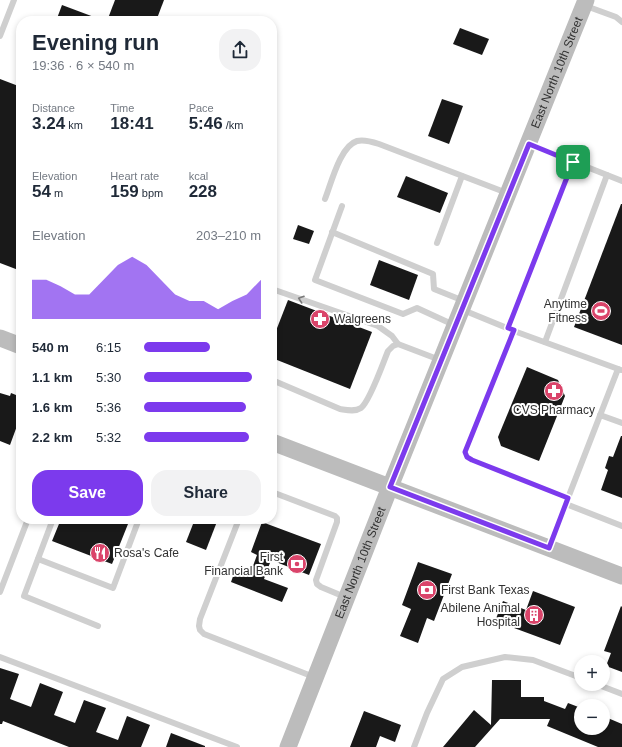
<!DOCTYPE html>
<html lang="en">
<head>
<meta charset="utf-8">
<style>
	body { margin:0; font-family:Arial,sans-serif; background:#f2f2f3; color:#1f2937; height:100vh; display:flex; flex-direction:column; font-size:15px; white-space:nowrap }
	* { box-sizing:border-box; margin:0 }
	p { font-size:13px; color:#747a83 }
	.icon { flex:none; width:22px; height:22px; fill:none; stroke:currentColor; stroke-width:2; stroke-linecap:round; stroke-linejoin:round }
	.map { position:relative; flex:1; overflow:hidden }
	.side { position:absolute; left:16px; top:16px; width:261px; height:508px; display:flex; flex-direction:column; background:#fff; border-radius:16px; box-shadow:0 2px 6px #0003 }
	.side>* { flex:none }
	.buttons { position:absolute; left:574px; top:655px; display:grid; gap:8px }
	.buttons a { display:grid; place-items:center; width:36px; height:36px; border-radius:50%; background:#fff; box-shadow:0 2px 6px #0003; font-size:20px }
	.pin { position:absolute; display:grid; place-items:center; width:34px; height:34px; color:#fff; margin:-17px; border-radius:8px; box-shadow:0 2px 6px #0006 }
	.round { display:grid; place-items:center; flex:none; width:42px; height:42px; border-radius:16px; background:#f2f2f3 }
	.head { display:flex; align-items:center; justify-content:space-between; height:68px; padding:0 16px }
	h1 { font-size:22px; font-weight:800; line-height:30px }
	.metrics { display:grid; grid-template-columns:repeat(3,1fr); gap:6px; height:68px; padding:4px 16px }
	.metrics div { display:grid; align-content:center }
	.metrics b { font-size:17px; font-weight:800 }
	.metrics small { font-size:11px; font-weight:400 }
	.metrics p { font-size:11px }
	.chart { height:112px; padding:8px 16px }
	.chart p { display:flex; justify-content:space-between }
	.chart svg { width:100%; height:72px; margin-top:4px; fill:#7c3aed; opacity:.7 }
	.button { display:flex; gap:8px; margin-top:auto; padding:8px 16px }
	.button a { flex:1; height:46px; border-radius:16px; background:#7c3aed; color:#fff; font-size:16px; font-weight:800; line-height:46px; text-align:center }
	.button a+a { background:#f2f2f3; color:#1f2937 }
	ul { padding:0 16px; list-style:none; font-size:13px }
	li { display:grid; grid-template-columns:64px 48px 1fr; align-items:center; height:30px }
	li i { height:10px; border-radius:5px; background:#7c3aed }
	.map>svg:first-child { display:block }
	.building { fill:#191919 }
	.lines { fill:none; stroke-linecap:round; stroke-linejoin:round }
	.service { stroke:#cfcfcf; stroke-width:6 }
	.secondary { stroke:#bcbcbc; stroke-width:17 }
	.oneway { stroke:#797979 }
	.route-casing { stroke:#fff; stroke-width:8 }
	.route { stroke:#7c3aed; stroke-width:5 }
	.labels { text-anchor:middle; stroke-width:4; stroke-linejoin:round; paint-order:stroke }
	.street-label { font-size:12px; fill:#323232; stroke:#fff }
	.poi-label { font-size:12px; fill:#323232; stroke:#fff; text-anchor:end }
</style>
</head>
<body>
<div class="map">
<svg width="622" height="747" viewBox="0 0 622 747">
	<rect width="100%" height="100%" fill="#fff"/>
	<g class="building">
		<path d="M115,0H164L156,21H107Z"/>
		<path d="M62,5L102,20V21H56Z"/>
		<path d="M460,28L489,39L482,55L453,44Z"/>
		<path d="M0,79L21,87V271L0,263Z"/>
		<path d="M442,99L463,106L449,144L428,136Z"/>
		<path d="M406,176L448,193L440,213L397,197Z"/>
		<path d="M621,204H622V345L574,327Z"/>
		<path d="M298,225L314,231L309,244L293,239Z"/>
		<path d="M379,260L418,275L409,300L370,285Z"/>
		<path d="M288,300L372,332L350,389L272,358V341Z"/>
		<path d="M527,367L558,380L565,396L539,461L501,446L498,437Z"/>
		<path d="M0,393L10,396L11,393L21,397V415L10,445L0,441Z"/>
		<path d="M621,436H622V498L601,490L608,470L605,468L609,456L613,457Z"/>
		<path d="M61,519H130L112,564L52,541Z"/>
		<path d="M195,519H218L206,550L186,542Z"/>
		<path d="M262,522L321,544L309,575L271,560L264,579L288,588L282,602L231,582L236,568L250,574L257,555L251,552Z"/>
		<path d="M418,562L452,574L434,621L427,618L418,643L400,636L411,609L402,605Z"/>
		<path d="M533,591L575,607L560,645L495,621L503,601L526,610Z"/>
		<path d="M621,606L622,607V672L606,666L611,653L604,651Z"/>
		<path d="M0,668L19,674L10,699L31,707L40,683L63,692L54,715L75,723L84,700L106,708L96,732L118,740L127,716L150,725L141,747H69L3,721L2,724H0Z"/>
		<path d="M492,680H521V697H544V701L565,709L568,703L581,708V728H603V716L622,724V747H598L547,726L550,719H500L475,747H443L474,710L491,725Z"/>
		<path d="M364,711L401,725L395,742L380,736L376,747H350Z"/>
		<path d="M171,733L205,746V747H166Z"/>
	</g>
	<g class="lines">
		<g class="service">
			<path d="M586,6L616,17L622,22"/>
			<path d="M0,36L14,0"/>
			<path d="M529,144L622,181"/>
			<path d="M325,199C331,184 340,146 357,141C364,139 373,142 379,144L507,193"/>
			<path d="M342,206L315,280L403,314L417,308L454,325"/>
			<path d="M332,232L433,274L434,289L464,301"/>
			<path d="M437,243L462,176"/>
			<path d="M272,289L378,326L392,336L398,344"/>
			<path d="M463,310L514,331L621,370"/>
			<path d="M508,328L573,162"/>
			<path d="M514,331L465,452L467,457L472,460L568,498"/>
			<path d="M545,342L607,175"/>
			<path d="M272,380L340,409C347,410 355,412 361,408C370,401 383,363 388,351L393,346L398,344L440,360"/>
			<path d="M600,415L622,423"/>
			<path d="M272,492L335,516L337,518V522L316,580L317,584L321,587L345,597"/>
			<path d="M566,504L622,526"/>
			<path d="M53,519L24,596L98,626"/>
			<path d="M239,519L200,619L199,626L200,630L204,634L314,677"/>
			<path d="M549,547L618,369"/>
			<path d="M38,559L113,588L139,519"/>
			<path d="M0,592L28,519"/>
			<path d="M0,657L237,747"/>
			<path d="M596,684L622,694"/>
			<path d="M414,747L427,713L443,679L462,667L505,657L533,660L581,678"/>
		</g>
		<g class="secondary">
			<path d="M0,338L21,346"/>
			<path d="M272,442L622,576"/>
			<path id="s1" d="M288,747L390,487L586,0"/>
		</g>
	</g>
	<defs><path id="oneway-chevron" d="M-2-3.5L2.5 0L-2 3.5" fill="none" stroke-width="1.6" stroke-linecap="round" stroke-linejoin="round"/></defs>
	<use class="oneway" href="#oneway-chevron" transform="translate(301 299) rotate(-161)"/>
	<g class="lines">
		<g class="route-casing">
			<path id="route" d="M529,144L573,162L508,328L514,330L465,452L467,457L472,460L568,498L549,548L390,487Z"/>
		</g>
		<use href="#route" class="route"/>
	</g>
	<defs>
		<g id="stadium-disc" transform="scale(1)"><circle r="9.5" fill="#da446a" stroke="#fff"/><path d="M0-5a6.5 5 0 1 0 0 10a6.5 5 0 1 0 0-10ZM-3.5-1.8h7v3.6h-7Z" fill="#fff"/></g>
		<g id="pharmacy-disc" transform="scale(1)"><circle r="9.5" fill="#da446a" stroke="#fff"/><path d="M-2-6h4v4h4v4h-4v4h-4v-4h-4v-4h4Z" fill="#fff"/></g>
		<g id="restaurant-disc" transform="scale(1)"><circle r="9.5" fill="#da446a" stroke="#fff"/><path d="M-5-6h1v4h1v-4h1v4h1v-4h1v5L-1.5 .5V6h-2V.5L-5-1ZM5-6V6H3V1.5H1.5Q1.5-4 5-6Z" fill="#fff"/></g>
		<g id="bank-disc" transform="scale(1)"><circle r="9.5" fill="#da446a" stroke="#fff"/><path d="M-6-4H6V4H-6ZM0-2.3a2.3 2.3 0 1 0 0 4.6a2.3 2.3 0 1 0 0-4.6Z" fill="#fff"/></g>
		<g id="building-disc" transform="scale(1)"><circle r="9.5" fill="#da446a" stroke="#fff"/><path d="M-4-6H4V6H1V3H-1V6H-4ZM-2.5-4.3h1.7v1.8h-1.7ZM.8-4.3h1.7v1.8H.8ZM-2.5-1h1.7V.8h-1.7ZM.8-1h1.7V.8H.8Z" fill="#fff"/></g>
	</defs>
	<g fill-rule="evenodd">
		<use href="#stadium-disc" x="601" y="311"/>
		<use href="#pharmacy-disc" x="320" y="319"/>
		<use href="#pharmacy-disc" x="554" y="391"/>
		<use href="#restaurant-disc" x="100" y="553"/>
		<use href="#bank-disc" x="297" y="564"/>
		<use href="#bank-disc" x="427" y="590"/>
		<use href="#building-disc" x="534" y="615"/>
	</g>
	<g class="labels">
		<g class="street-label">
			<text dy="4" stroke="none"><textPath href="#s1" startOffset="726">East North 10th Street</textPath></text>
			<text dy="4" stroke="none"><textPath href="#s1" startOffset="198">East North 10th Street</textPath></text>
		</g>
		<g class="poi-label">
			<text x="587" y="308">Anytime<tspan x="587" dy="14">Fitness</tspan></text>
			<text x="334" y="323" text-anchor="start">Walgreens</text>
			<text x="554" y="414" text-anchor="middle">CVS Pharmacy</text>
			<text x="114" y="557" text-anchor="start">Rosa's Cafe</text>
			<text x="283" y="561">First<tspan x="283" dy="14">Financial Bank</tspan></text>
			<text x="441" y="594" text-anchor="start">First Bank Texas</text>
			<text x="520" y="612">Abilene Animal<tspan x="520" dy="14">Hospital</tspan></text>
		</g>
	</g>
</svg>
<div class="buttons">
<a>+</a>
<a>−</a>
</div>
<div class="pin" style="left:573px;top:162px;background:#1e9e55"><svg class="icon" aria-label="arrive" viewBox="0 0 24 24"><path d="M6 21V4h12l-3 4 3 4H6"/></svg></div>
<section class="side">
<div class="head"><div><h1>Evening run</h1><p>19:36 · 6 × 540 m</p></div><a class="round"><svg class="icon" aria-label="share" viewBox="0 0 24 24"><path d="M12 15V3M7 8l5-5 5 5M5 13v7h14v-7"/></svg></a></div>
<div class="metrics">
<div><p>Distance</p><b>3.24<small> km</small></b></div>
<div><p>Time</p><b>18:41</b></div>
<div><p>Pace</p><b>5:46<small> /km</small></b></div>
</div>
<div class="metrics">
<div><p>Elevation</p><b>54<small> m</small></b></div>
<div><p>Heart rate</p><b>159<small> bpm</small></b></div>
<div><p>kcal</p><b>228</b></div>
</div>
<div class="chart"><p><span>Elevation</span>203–210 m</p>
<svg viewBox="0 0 160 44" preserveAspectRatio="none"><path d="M0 44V20L10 20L20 24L30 29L40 29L50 20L60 11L70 6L80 11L90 20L100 29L110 33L120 33L130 38L140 33L150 29L160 20V44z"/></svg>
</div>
<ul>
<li><b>540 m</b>6:15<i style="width:56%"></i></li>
<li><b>1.1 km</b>5:30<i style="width:92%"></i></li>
<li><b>1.6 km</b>5:36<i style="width:87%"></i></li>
<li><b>2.2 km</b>5:32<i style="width:90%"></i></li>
</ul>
<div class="button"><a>Save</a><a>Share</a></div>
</section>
</div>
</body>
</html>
